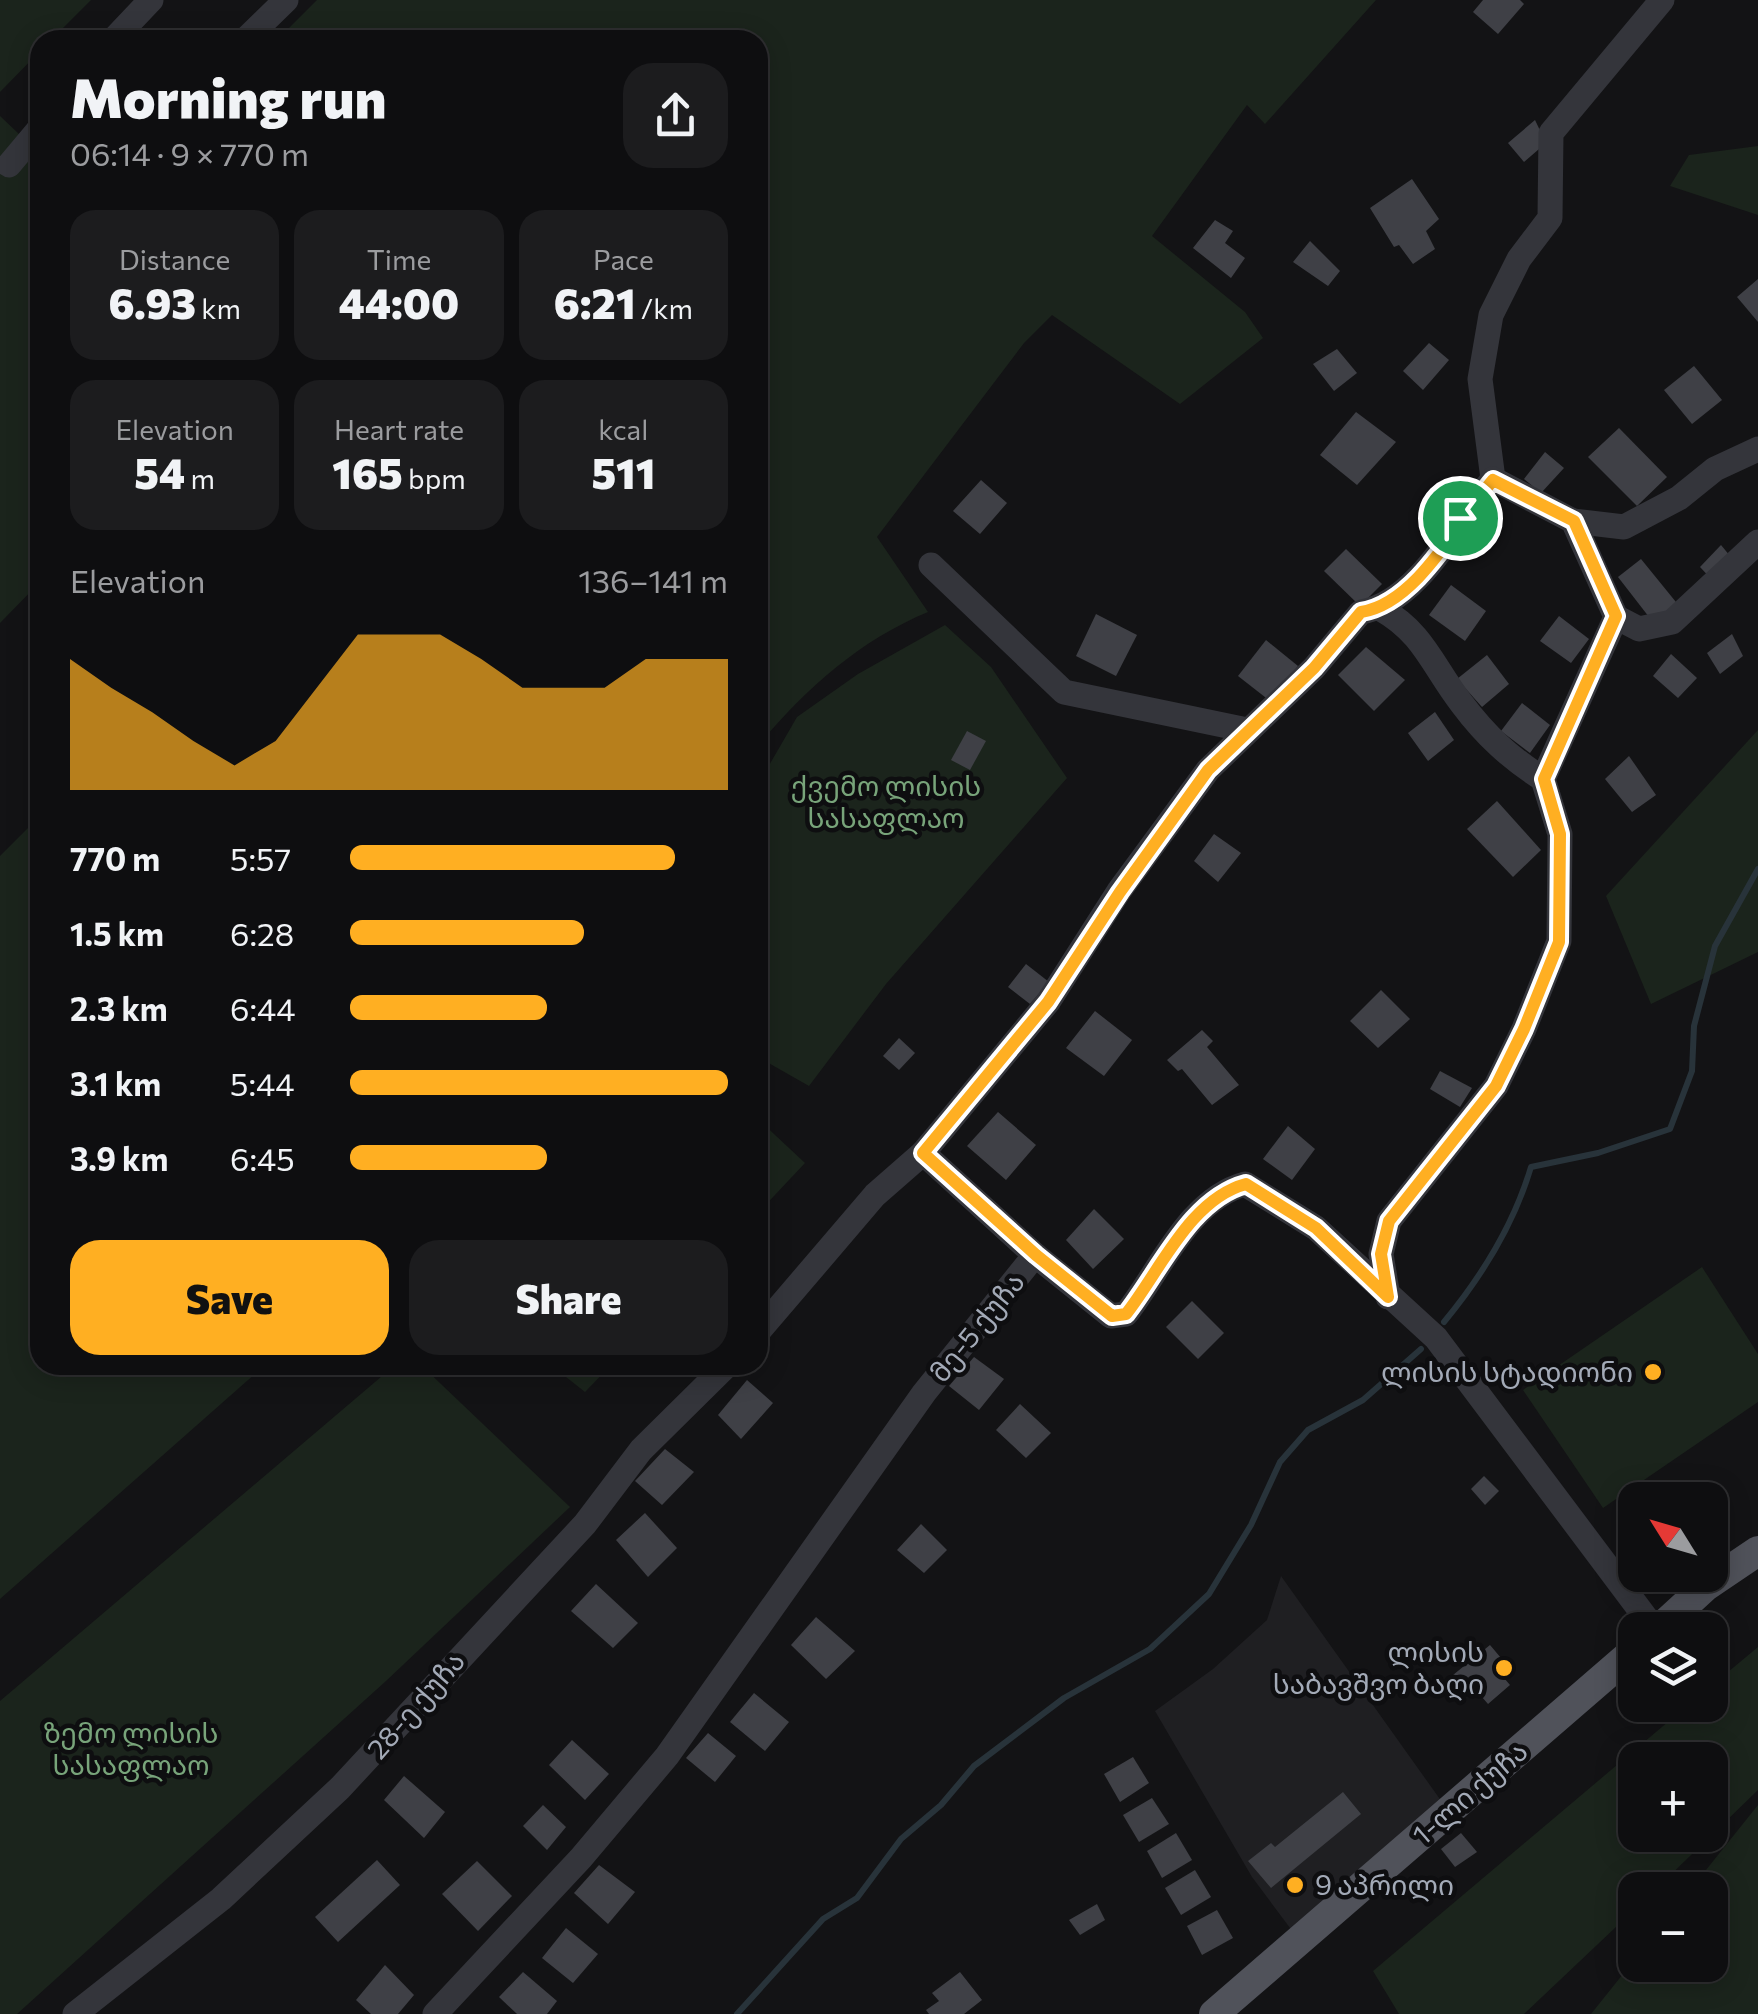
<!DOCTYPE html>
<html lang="en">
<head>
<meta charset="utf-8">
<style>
	body { margin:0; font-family:Commissioner,"Noto Sans Georgian",sans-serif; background:#1c1c1e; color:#f1f3f6; height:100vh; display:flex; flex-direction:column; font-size:38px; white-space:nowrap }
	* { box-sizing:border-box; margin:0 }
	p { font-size:32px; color:#9b9c9f }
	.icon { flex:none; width:55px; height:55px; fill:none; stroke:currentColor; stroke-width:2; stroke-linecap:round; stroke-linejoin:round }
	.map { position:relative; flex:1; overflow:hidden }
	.side { position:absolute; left:30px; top:30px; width:738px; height:1345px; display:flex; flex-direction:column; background:#0e0e10; border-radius:30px; box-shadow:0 5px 25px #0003,0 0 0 2px #2e2e30 }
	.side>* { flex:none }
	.needle { width:65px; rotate:307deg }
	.fabs { position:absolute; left:1618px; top:1482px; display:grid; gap:20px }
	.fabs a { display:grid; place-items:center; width:110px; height:110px; border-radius:20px; background:#0e0e10; box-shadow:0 5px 25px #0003,0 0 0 2px #2e2e30; font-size:50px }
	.pin { position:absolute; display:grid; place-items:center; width:85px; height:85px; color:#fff; margin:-42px; border:5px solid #fff; border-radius:50%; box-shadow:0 2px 10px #0007 }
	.round { display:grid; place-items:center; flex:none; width:105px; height:105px; border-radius:30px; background:#1c1c1e }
	.overview { display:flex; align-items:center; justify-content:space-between; height:170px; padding:0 40px }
	h1 { font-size:55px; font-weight:800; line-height:75px }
	.stats { display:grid; grid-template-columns:repeat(3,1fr); gap:15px; height:170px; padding:10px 40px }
	.stats div { display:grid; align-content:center; border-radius:25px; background:#1c1c1e; text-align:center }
	.stats b { font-size:42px; font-weight:800 }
	.stats small { font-size:28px; font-weight:400 }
	.stats p { font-size:28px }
	.chart { height:280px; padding:20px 40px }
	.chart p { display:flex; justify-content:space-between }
	.chart svg { width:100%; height:180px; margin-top:10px; fill:#ffaf22; opacity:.7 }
	.cta { display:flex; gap:20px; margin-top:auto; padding:20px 40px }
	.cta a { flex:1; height:115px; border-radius:30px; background:#ffaf22; color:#111; font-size:40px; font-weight:800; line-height:115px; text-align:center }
	.cta a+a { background:#1c1c1e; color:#f1f3f6 }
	ul { padding:0 40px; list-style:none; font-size:32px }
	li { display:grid; grid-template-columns:160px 120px 1fr; align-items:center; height:75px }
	li i { height:25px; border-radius:12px; background:#ffaf22 }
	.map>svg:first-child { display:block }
	.built { fill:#1f1f22 }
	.green { fill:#1b241c; fill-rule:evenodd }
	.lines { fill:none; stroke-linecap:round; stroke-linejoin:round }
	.stream { stroke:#28333a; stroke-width:6 }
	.building { fill:#3f4046 }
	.minor { stroke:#34353b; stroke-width:25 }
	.major { stroke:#50525a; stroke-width:30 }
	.route-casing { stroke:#fff; stroke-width:20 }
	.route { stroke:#ffaf22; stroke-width:12 }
	.poi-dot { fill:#ffaf22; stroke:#0e0e10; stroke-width:4 }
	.labels { text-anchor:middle; stroke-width:9; stroke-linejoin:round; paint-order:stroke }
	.park-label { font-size:28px; fill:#78a47a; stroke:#0e0e10 }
	.street-label { font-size:28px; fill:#a3aab7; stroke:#0e0e10 }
	.poi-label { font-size:28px; fill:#a3aab7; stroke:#0e0e10; text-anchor:end }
</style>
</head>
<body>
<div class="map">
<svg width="1758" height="2014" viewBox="0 0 1758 2014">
	<rect width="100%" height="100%" fill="#131315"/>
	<path class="built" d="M1281,1576L1442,1802L1293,1932L1252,1877L1155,1711L1213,1669L1267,1620Z"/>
	<g class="green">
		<path d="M0,0H91L51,40H40V51L0,92Z"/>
		<path d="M317,0H1376L1265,124L1247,105L1152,236L1245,312L1263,338L1180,404L1052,315L1024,343L877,537L928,612C860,640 804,690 758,746V40H277Z"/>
		<path d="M0,116L40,154V582L0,623Z"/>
		<path d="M1758,146V215L1670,186L1689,155Z"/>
		<path d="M945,625L991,667L1067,778L886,984L809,1086L758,1057L760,781L797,717L858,674Z"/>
		<path d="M1758,730V952L1651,1004L1606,896Z"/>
		<path d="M40,816V1365H265L0,1599V856Z"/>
		<path d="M758,1119L805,1163L758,1213Z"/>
		<path d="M1702,1267L1758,1354V1402L1603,1508L1523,1390Z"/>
		<path d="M395,1365H421L570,1507L386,1681L17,2014H0V1701Z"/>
		<path d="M551,1365H611L585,1392Z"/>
		<path d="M1758,1647V1790L1655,1890H1635V1909L1524,2014H1399L1373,1971L1688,1705H1710V1687ZM1635,1760H1710V1835H1635Z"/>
		<path d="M1758,1805V2014H1591L1635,1959V1965H1710V1890H1690Z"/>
	</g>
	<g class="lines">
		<g class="stream">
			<path d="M1444,1322C1482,1276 1514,1224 1531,1167L1598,1153L1670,1129L1692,1071L1694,1026L1715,946L1758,869"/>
			<path d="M737,2014L823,1919L857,1898L901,1839L941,1805L974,1766L1064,1698L1150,1649L1209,1594L1251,1525L1280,1462L1308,1430L1363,1400L1421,1349"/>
		</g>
	</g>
	<g class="building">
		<path d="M1483,0H1520L1524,4L1498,34L1473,12Z"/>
		<path d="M1535,120L1546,143L1524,162L1508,143Z"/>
		<path d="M1412,179L1439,219L1426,231L1435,249L1413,264L1399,245L1394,247L1370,208Z"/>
		<path d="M1215,220L1233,231L1225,243L1245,258L1231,278L1193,248Z"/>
		<path d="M1310,241L1340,271L1328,286L1293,262Z"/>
		<path d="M1758,279V322L1737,297Z"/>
		<path d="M1429,343L1449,360L1423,390L1403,371Z"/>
		<path d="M1337,349L1357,373L1334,391L1313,364Z"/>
		<path d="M1694,366L1722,400L1692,424L1664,390Z"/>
		<path d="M1356,412L1396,442L1357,485L1320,455Z"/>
		<path d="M1619,428L1667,477L1637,506L1588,457Z"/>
		<path d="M1545,452L1564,468L1541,493L1524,479Z"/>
		<path d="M981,480L1007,503L980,534L953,511Z"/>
		<path d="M1721,545L1735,562L1714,582L1700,567Z"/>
		<path d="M1346,549L1382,584L1360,606L1324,571Z"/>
		<path d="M1641,559L1680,607L1656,626L1618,577Z"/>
		<path d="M1451,585L1486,611L1465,641L1429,615Z"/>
		<path d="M1096,614L1137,635L1116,676L1076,656Z"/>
		<path d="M1559,616L1589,639L1571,663L1540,641Z"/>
		<path d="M1732,634L1743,656L1720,674L1707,653Z"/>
		<path d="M1266,640L1298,666L1270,701L1238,676Z"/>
		<path d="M1366,647L1405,680L1374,711L1338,675Z"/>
		<path d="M1671,654L1697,678L1678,698L1653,676Z"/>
		<path d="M1487,655L1509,684L1482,707L1457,679Z"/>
		<path d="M1522,703L1550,725L1530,753L1501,731Z"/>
		<path d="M1435,712L1454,740L1428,761L1408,733Z"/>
		<path d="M967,731L986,741L970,770L951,760Z"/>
		<path d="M1629,756L1656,795L1632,812L1605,779Z"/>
		<path d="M1497,801L1541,850L1513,877L1467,829Z"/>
		<path d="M1214,834L1241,853L1218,882L1194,861Z"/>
		<path d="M1026,964L1049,982L1030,1004L1008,987Z"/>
		<path d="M1381,990L1410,1019L1378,1048L1350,1021Z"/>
		<path d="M1095,1011L1132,1040L1104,1076L1066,1048Z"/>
		<path d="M1202,1030L1213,1041L1207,1047L1239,1085L1212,1105L1182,1069L1178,1071L1167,1060Z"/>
		<path d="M899,1038L915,1053L899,1070L883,1056Z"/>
		<path d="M1440,1071L1472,1088L1460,1107L1430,1089Z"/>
		<path d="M998,1112L1036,1145L1006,1180L967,1146Z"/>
		<path d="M1288,1126L1315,1149L1292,1180L1263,1159Z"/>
		<path d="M1094,1209L1124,1239L1093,1269L1066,1240Z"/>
		<path d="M1192,1301L1224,1333L1198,1359L1166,1327Z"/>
		<path d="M974,1357L1004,1379L979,1410L949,1386Z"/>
		<path d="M747,1380L773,1403L741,1439L718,1415Z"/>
		<path d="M1020,1404L1051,1433L1026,1458L996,1430Z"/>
		<path d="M665,1449L694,1472L662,1505L635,1481Z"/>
		<path d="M1484,1476L1499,1491L1485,1505L1471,1489Z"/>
		<path d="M645,1513L677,1548L648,1577L616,1540Z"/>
		<path d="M921,1524L947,1550L924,1573L897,1550Z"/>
		<path d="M596,1584L638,1623L613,1648L571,1611Z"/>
		<path d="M816,1617L855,1651L826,1679L791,1645Z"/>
		<path d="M1490,1645L1512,1671L1504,1678L1510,1685L1488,1704L1475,1689L1469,1694L1453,1675Z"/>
		<path d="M754,1693L789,1722L765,1751L730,1722Z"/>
		<path d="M708,1733L736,1756L715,1782L686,1758Z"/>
		<path d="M572,1740L609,1774L585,1800L549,1765Z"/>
		<path d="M1133,1757L1149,1783L1120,1802L1104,1774Z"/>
		<path d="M404,1776L445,1812L424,1838L384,1800Z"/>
		<path d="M1343,1792L1361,1814L1271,1888L1248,1861L1271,1843L1275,1847Z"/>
		<path d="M1152,1798L1169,1824L1139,1842L1123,1815Z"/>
		<path d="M543,1805L566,1827L547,1850L523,1826Z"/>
		<path d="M1176,1833L1192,1860L1162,1878L1147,1851Z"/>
		<path d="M1461,1833L1477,1852L1455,1867L1441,1849Z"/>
		<path d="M377,1860L400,1885L338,1942L315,1917Z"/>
		<path d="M477,1861L512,1896L478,1931L442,1894Z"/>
		<path d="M599,1865L635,1892L608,1924L574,1893Z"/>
		<path d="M1195,1870L1211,1897L1181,1915L1165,1888Z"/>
		<path d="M1097,1904L1105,1920L1080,1935L1069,1920Z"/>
		<path d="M1217,1910L1233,1938L1202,1955L1187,1926Z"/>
		<path d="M566,1928L598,1954L573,1983L542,1958Z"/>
		<path d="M385,1965L414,1995L398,2014H371L356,2000Z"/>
		<path d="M523,1972L557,2001L547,2014H517L499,1997Z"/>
		<path d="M960,1972L982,2000L964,2014H929L926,2010L939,2001L932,1993Z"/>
	</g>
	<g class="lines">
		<g class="minor">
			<path d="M113,40L151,0"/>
			<path d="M245,40L286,0"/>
			<path d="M9,165L40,128"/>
			<path d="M1573,521L1624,527L1679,498L1715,469L1758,449"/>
			<path d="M931,565L1064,692L1247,730"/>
			<path d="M1381,609C1424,633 1433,667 1462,704C1486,736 1510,758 1543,779"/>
			<path d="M1616,617L1639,629L1672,622L1758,542"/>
			<path d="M1035,1255L923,1153L1048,1002L1119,891L1208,770L1314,668L1361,612C1418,603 1458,521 1493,479L1480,379L1491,315L1519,259L1550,218L1551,133L1662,0"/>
			<path d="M1388,1297L1381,1254L1389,1221L1496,1086L1524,1029L1559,941L1560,834L1543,779L1616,617L1573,521L1493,479"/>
			<path d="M758,1332L875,1195L923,1153"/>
			<path d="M75,2014L221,1899L340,1788L585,1524L641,1450L727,1365"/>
			<path d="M435,2014L581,1858L667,1756L924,1393L1035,1255L1111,1316L1126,1314C1160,1271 1189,1199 1245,1184L1316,1228L1436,1338L1655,1630"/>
		</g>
		<g class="major">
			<path d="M1658,1630L1706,1586L1758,1551"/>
			<path d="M1214,2014L1635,1650"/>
		</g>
	</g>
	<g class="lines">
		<g class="route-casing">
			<path id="route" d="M1493,480L1574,521L1616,616L1544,779L1560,834L1559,942L1524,1029L1496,1086L1389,1221L1381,1254L1388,1297L1316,1228L1246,1184C1190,1199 1160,1271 1126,1314L1112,1316L1036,1255L923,1153L1048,1002L1120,892L1208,770L1314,668L1361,612C1418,603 1458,521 1493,480Z"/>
		</g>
		<use href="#route" class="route"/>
	</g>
	<g class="poi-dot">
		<circle cx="1653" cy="1372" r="10"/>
		<circle cx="1504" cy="1668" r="10"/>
		<circle cx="1295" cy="1885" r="10"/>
	</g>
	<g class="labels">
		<g class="park-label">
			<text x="886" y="796">ქვემო ლისის<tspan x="886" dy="32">სასაფლაო</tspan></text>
			<text x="131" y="1743">ზემო ლისის<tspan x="131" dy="32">სასაფლაო</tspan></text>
		</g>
		<g class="street-label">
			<text transform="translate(977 1327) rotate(-51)" y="10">მე-5 ქუჩა</text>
			<text transform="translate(416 1705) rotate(-49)" y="10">28-ე ქუჩა</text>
			<text transform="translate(1470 1793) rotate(-41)" y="10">1-ლი ქუჩა</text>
		</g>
		<g class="poi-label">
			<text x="1633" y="1382">ლისის სტადიონი</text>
			<text x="1484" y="1662">ლისის<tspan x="1484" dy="32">საბავშვო ბაღი</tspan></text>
			<text x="1315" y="1895" text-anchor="start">9 აპრილი</text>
		</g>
	</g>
</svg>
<div class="fabs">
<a><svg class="needle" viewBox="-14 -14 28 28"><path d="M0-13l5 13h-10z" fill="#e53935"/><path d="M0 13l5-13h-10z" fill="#9b9c9f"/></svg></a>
<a><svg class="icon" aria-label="layers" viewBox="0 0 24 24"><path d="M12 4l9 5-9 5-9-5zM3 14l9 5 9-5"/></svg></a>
<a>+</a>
<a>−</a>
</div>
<div class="pin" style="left:1460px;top:518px;background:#1e9e55"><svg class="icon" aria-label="arrive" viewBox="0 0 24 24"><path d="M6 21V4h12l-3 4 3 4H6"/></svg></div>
<section class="side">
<div class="overview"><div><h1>Morning run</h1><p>06:14 · 9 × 770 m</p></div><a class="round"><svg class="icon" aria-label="share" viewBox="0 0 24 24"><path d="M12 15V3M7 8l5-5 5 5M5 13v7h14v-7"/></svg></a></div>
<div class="stats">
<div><p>Distance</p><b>6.93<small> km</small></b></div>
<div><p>Time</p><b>44:00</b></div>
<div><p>Pace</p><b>6:21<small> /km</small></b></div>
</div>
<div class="stats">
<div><p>Elevation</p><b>54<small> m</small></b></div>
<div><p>Heart rate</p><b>165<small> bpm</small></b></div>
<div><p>kcal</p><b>511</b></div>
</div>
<div class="chart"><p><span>Elevation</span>136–141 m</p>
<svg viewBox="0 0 160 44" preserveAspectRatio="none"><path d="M0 44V12L10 19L20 25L30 32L40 38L50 32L60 19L70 6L80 6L90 6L100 12L110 19L120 19L130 19L140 12L150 12L160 12V44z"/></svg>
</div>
<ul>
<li><b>770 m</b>5:57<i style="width:86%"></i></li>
<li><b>1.5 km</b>6:28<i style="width:62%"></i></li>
<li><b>2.3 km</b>6:44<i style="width:52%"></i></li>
<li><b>3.1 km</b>5:44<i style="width:100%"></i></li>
<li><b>3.9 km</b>6:45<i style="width:52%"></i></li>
</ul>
<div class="cta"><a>Save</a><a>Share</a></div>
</section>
</div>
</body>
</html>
